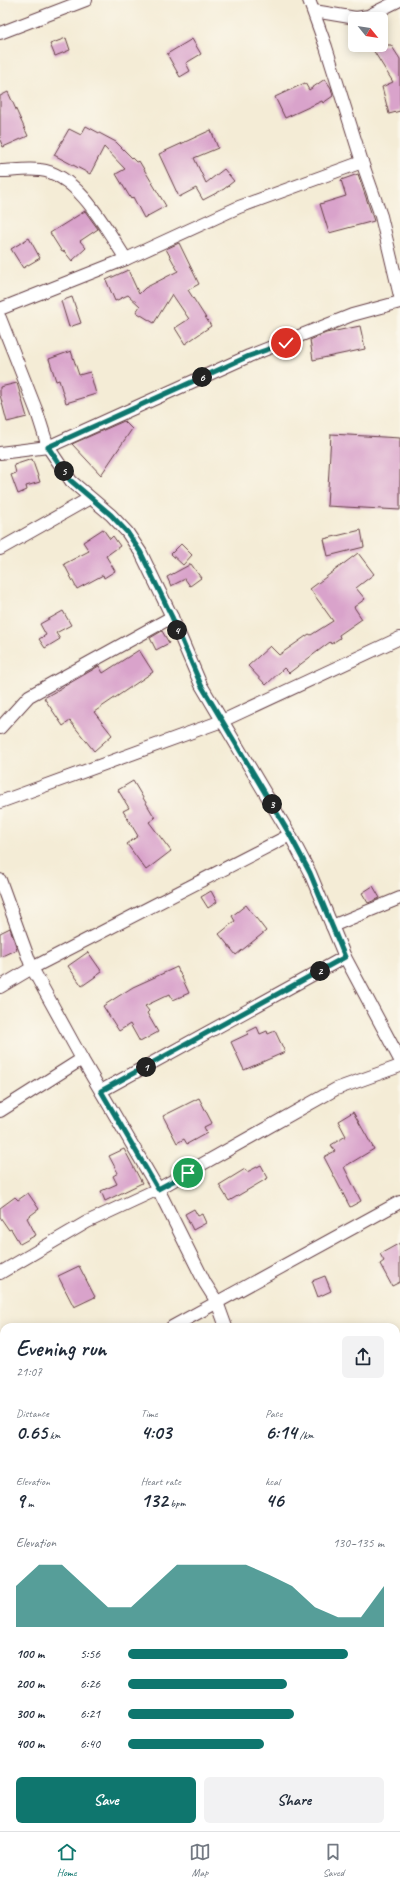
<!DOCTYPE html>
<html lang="en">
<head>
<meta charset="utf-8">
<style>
	body { margin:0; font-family:Caveat,sans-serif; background:#f2f2f3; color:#1f2937; height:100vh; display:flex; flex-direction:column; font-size:15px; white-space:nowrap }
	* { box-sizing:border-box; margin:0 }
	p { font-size:13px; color:#747a83 }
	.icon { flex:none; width:22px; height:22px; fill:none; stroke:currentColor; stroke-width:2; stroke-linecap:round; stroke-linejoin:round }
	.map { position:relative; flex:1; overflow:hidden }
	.panel { position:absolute; left:0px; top:1323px; width:400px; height:508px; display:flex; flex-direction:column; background:#fff; border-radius:12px 12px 0 0; box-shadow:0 2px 10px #0003 }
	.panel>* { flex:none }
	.needle { width:26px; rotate:120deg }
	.buttons { position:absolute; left:348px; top:12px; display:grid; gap:8px }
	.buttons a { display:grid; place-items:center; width:40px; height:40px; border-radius:6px; background:#fff; box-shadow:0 2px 10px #0003; font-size:20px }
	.pin { position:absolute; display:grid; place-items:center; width:34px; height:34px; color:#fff; margin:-17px; border:2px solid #fff; border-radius:50%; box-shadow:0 1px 4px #0007 }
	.km { position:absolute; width:20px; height:20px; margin:-10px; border-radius:50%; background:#222; color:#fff; font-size:11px; line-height:20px; text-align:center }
	.round { display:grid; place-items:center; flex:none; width:42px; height:42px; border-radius:6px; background:#f2f2f3 }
	.summary { display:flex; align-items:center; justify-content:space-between; height:68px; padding:0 16px }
	h1 { font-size:22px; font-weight:600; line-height:30px }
	.stats { display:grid; grid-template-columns:repeat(3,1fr); gap:6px; height:68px; padding:4px 16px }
	.stats div { display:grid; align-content:center }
	.stats b { font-size:20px; font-weight:600 }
	.stats small { font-size:11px; font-weight:400 }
	.stats p { font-size:11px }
	.chart { height:112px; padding:8px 16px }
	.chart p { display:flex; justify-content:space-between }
	.chart svg { width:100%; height:72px; margin-top:4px; fill:#0f766e; opacity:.7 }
	.action { display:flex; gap:8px; margin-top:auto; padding:8px 16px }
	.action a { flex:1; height:46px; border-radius:6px; background:#0f766e; color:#fff; font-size:16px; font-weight:600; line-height:46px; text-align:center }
	.action a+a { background:#f2f2f3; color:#1f2937 }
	ul { padding:0 16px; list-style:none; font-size:13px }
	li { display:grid; grid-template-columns:64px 48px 1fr; align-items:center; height:30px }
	li i { height:10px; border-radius:5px; background:#0f766e }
	.tabs { display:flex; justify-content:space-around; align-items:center; height:56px; border-top:1px solid #e0e1e3; background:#fff; font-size:11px; color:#747a83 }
	.tabs a { display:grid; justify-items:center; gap:2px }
	.tabs .selected { color:#0f766e }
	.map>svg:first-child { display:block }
	.building { fill:#d9a3cb }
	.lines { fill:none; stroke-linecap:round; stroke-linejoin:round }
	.minor-casing { stroke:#643e45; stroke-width:14 }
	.minor { stroke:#fff; stroke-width:12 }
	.route-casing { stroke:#fff; stroke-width:8 }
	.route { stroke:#0f766e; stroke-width:5 }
</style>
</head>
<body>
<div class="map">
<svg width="400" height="1831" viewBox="0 0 400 1831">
	<rect width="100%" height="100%" fill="#fbf7ec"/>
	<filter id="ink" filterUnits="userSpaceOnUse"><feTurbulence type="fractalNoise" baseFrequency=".025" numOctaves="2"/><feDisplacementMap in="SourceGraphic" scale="8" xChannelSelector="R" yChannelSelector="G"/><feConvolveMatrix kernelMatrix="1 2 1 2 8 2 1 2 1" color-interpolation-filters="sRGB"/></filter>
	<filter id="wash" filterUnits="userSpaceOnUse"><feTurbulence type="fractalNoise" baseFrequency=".012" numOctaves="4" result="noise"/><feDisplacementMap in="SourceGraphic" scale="16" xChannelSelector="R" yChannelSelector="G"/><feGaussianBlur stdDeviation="0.9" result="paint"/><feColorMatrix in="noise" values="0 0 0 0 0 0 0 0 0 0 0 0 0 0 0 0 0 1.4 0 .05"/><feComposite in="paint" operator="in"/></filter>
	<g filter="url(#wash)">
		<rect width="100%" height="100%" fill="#f4ecd6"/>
		<g id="blocks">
			<g class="building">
				<path d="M66,38L70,50L55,56L50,44Z"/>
				<path d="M192,39L201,54L186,63L190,71L180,77L167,54Z"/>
				<path d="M370,45H391L400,59V111L389,114L382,87L393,82Z"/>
				<path d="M325,79L331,88L333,96L323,103L322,101L285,118L275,97L305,83L309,90Z"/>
				<path d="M8,92L28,136L3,147L0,140V96Z"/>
				<path d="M86,126L116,142L136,162L139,161L166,206L144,218L133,197L131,199L116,174L125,169L104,147L90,174L54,155L69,129L81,135Z"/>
				<path d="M211,130L218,148L194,158L206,183L224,169L234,181L224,189L203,200L196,188L179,197L159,154Z"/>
				<path d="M358,174L374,221L329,233L320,204L346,196L341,180Z"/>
				<path d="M85,211L98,229L80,241L86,248L72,261L64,251L62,252L50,233Z"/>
				<path d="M29,238L40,258L23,268L11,249Z"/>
				<path d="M179,243L199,284L188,290L211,326L185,344L175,328L189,319L172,294L154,323L136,312L140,306L128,295L115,301L106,280L128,270L139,294L145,288L178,271L166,249Z"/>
				<path d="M72,297L81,323L69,327L61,301Z"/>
				<path d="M360,326L365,349L313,360L310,340L326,333Z"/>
				<path d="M71,351L79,375L90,372L96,394L66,403L59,380L56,381L49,359Z"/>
				<path d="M17,383L27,417L7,422L0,395V387Z"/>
				<path d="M124,421L132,429L101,475L72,444Z"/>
				<path d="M331,434L400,438V510L327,506Z"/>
				<path d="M32,459L40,482L26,486L27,490L18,494L11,475L16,473L14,465Z"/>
				<path d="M103,529L110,539L113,536L120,546L106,556L115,571L104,578L103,575L77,589L64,564L89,551L83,542Z"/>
				<path d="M361,530L364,547L328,556L324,539Z"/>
				<path d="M181,544L192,555L183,565L171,554Z"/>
				<path d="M358,553L374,574L356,588L365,599L354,607L362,619L339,635L340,638L331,644L330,642L289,673L284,668L266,685L248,666L270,646L279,655L309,634L311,635L333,621L310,589Z"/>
				<path d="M191,564L201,578L190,586L185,579L171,586L167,577Z"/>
				<path d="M63,611L71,625L56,633L60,639L45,648L39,639L46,635L40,624Z"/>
				<path d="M162,631L169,643L156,650L150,638Z"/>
				<path d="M139,650L153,672L94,712L112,735L94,751L70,721L63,726L44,698L99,666L103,673Z"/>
				<path d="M133,781L155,818L149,822L171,851L146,870L127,844L138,836L123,811L129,808L118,790Z"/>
				<path d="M373,886L380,898L368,903L362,893Z"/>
				<path d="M211,891L217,902L208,908L201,897Z"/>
				<path d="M246,905L266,931L236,955L219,934L235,921L232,916Z"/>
				<path d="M10,928L17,949L0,957V933Z"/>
				<path d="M88,952L102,972L82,986L68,966Z"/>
				<path d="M177,967L189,993L173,1000L170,994L145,1006L149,1011L147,1013L158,1032L140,1042L130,1024L119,1031L103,1006L133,987Z"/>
				<path d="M257,1027L260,1034L267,1031L268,1034L275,1031L285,1052L244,1070L231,1042L248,1034L247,1032Z"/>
				<path d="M199,1098L212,1123L204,1127L207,1133L187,1144L184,1139L177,1143L163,1116Z"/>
				<path d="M353,1112L374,1149L344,1167L361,1201L350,1207L324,1157L335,1151L331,1145L346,1136L338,1121Z"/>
				<path d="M124,1149L142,1183L105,1201L101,1191L117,1184L113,1176L118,1173L109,1156Z"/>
				<path d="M261,1165L268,1178L229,1201L219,1185L245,1169L247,1172Z"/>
				<path d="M28,1193L39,1209L27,1218L36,1235L20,1244L11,1229L9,1230L0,1217V1208L15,1197L18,1200Z"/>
				<path d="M194,1209L198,1216L202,1214L206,1223L193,1230L185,1214Z"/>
				<path d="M400,1243V1282L392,1286L380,1264L384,1261L380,1254Z"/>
				<path d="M79,1266L95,1297L74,1307L58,1276Z"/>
				<path d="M325,1276L331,1291L318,1297L312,1281Z"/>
			</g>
		</g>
	</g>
	<g filter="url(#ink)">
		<use href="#blocks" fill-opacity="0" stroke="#643e45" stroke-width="1"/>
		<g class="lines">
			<g class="minor-casing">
				<g id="minor">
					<path d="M309,0L326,47L362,162L381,216L400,296"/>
					<path d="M314,11L356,18L368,16L400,0"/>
					<path d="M0,33L86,0"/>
					<path d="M0,171C13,171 27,168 40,170C78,174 107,230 126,259"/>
					<path d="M0,309L126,259L239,207L362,162"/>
					<path d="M0,318L37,412L48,447L71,481L111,515L127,532L141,553L172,617L201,685L290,835L310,873L345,957L400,1060"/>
					<path d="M0,453L48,447L249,356L352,315L400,302"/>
					<path d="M0,549L90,498"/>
					<path d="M0,728L29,696L172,617"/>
					<path d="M0,802L222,721L400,638"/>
					<path d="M0,880L32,968L82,1059L158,1189L87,1222L0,1273"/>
					<path d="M332,926L400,898"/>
					<path d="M0,987L32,968L290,835"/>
					<path d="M101,1091L345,957"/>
					<path d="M0,1111L82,1059"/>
					<path d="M172,1327L400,1202"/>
					<path d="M226,1327L217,1302L205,1283L158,1189L336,1089L400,1066"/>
					<path d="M396,1366L400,1364"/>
					<path d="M0,1411L4,1409"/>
					<path d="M0,1464L4,1471"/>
					<path d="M396,1501L400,1499"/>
					<path d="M0,1558L4,1556"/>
					<path d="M396,1653L400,1660"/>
					<path d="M0,1711L4,1709"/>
					<path d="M396,1809L400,1807"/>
					<path d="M188,1827L189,1831"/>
					<path d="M87,1831L95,1827"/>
					<path d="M355,1831L363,1827"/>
				</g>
			</g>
			<use href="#minor" class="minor"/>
		</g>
	</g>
	<g class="lines" filter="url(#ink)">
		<g class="route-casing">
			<path id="route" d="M188,1173L158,1189L101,1091L345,957L310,873L290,835L201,685L172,617L141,553L127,532L111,515L70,480L48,447L249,356L286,343"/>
		</g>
		<use href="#route" class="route"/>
	</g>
</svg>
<div class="buttons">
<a><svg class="needle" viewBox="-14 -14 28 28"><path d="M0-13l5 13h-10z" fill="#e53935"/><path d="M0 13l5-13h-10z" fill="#747a83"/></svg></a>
</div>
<div class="pin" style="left:188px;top:1173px;background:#1e9e55"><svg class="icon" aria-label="arrive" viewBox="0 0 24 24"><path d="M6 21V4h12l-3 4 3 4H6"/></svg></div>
<div class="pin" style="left:286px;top:343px;background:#d93025"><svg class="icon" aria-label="check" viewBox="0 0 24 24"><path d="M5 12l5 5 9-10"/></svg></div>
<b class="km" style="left:146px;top:1067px">1</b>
<b class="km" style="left:320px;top:971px">2</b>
<b class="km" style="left:272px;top:804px">3</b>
<b class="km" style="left:177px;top:630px">4</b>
<b class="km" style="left:64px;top:471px">5</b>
<b class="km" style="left:202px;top:377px">6</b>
<section class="panel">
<div class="summary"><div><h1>Evening run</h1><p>21:07</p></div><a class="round"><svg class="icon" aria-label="share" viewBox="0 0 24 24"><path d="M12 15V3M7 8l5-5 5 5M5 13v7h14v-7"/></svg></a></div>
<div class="stats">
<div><p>Distance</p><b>0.65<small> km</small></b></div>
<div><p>Time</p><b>4:03</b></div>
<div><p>Pace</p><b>6:14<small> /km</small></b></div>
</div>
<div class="stats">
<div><p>Elevation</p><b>9<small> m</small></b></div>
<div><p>Heart rate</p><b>132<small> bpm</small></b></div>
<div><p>kcal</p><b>46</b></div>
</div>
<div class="chart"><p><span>Elevation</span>130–135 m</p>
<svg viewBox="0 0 160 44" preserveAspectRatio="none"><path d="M0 44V19L10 6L20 6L30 19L40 32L50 32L60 19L70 6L80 6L90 6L100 6L110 12L120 19L130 32L140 38L150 38L160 19V44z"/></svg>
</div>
<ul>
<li><b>100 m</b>5:56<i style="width:86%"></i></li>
<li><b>200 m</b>6:26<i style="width:62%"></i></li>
<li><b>300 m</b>6:21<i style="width:65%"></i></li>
<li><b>400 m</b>6:40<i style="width:53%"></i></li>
</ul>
<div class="action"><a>Save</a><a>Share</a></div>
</section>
</div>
<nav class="tabs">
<a class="selected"><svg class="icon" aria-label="home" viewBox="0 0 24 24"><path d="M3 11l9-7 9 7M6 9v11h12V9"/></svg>Home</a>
<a><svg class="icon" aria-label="map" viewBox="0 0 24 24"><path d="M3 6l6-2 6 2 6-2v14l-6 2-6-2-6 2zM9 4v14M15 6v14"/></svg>Map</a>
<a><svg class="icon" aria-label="saved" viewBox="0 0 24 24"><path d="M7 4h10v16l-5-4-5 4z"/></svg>Saved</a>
</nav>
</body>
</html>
